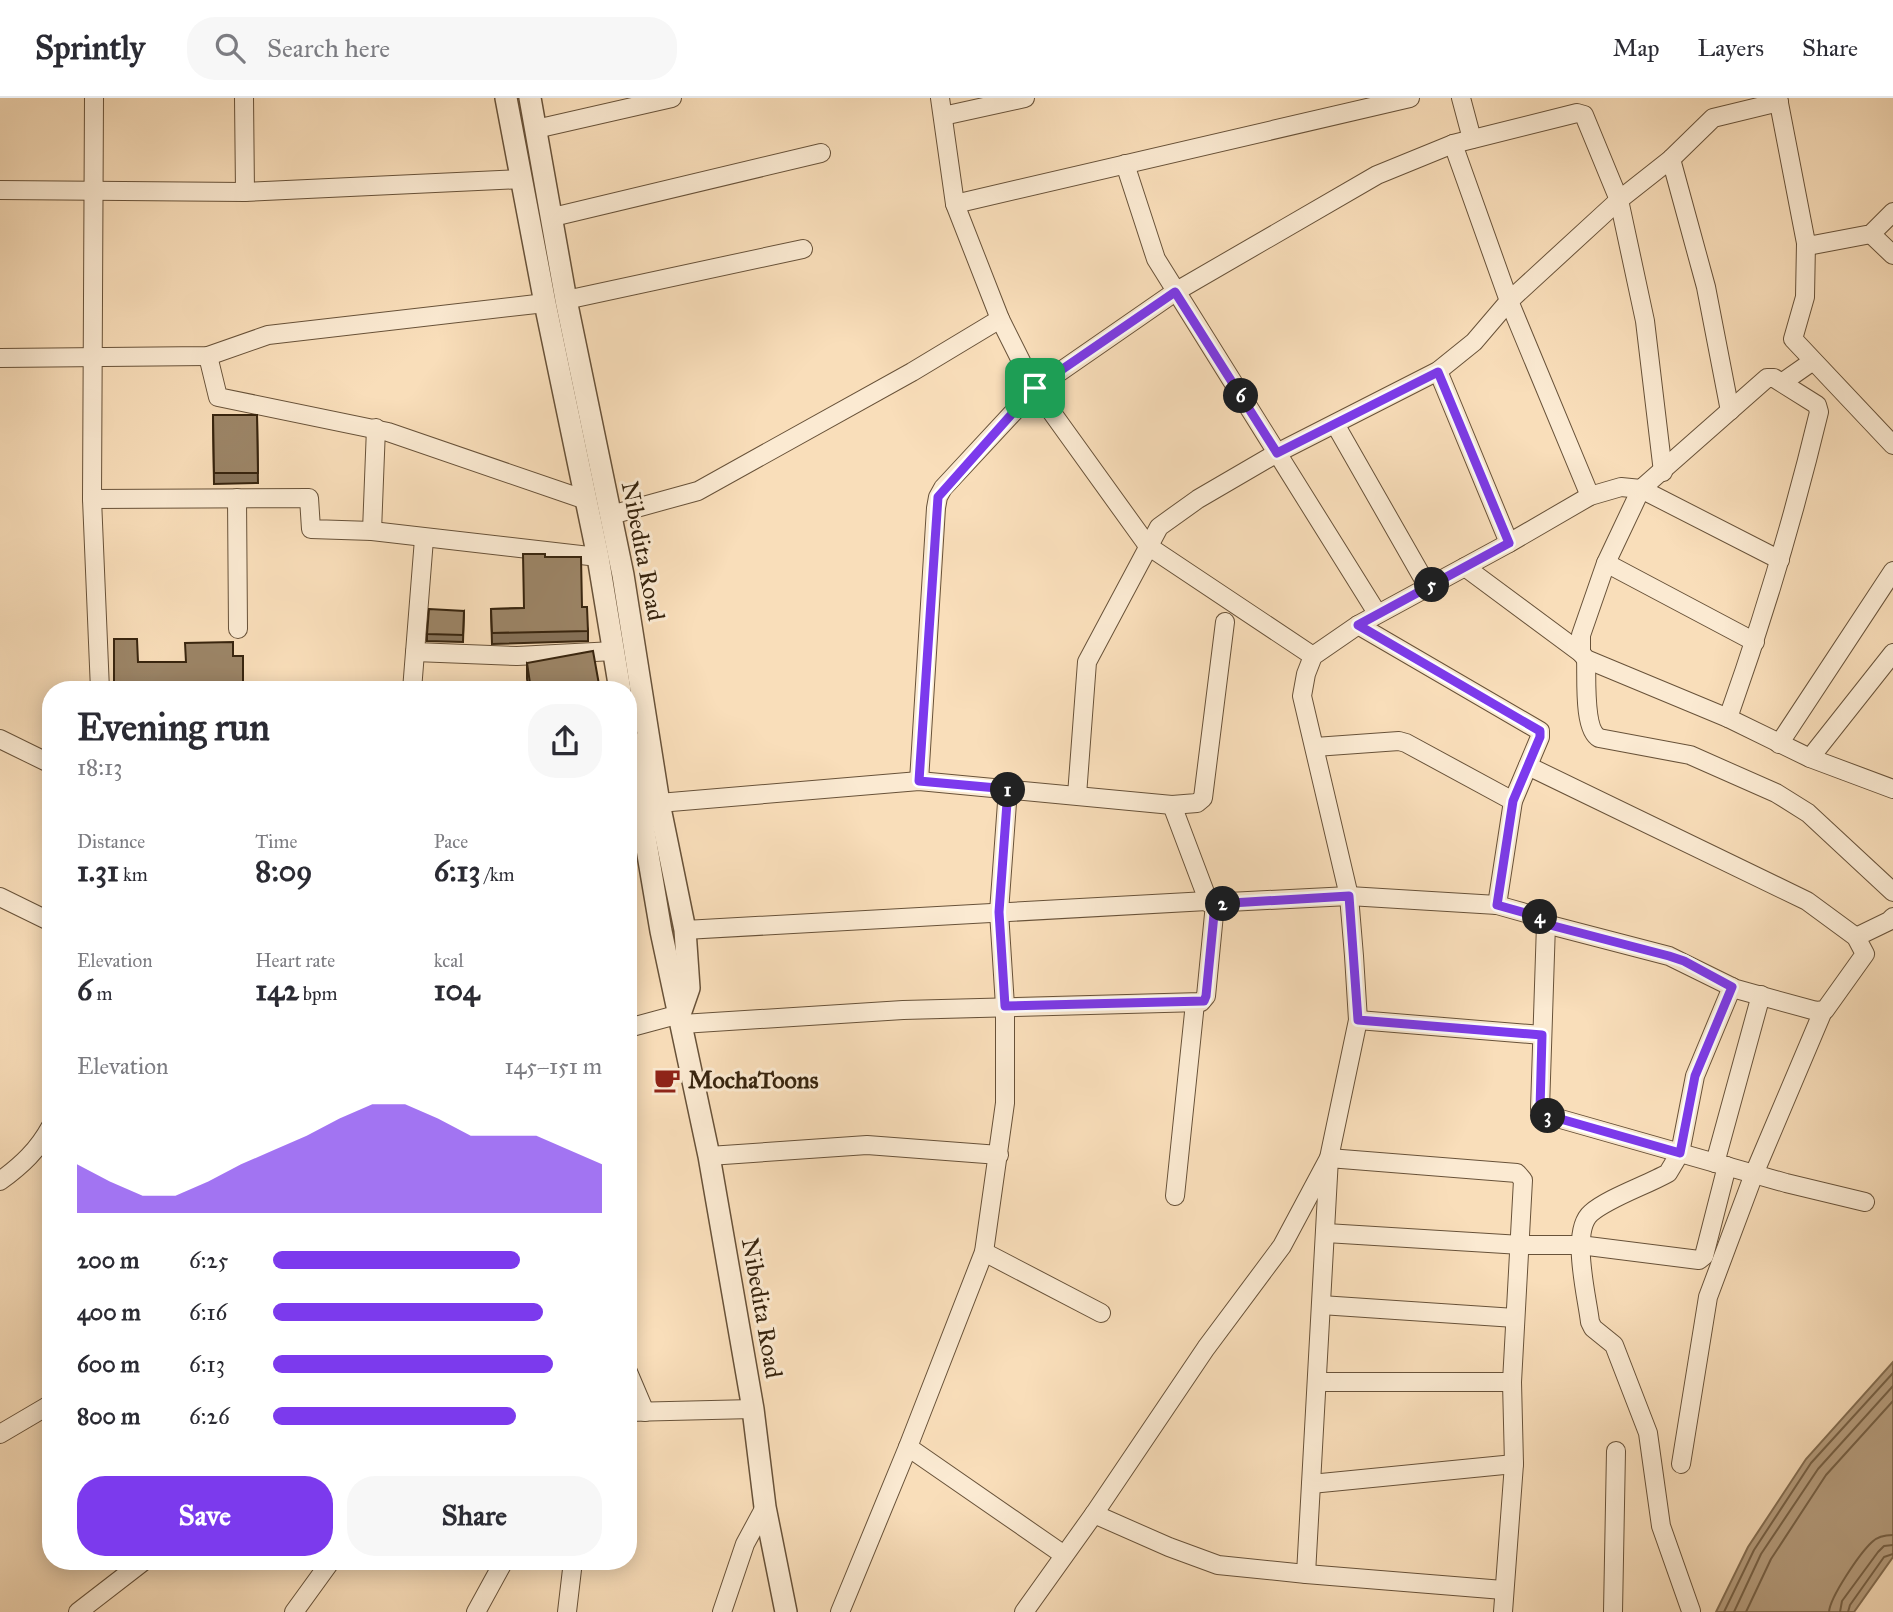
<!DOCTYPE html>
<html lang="en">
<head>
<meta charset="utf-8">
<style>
	body { margin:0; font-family:"IM FELL Great Primer",serif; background:#f7f7f7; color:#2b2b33; height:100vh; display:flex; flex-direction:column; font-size:26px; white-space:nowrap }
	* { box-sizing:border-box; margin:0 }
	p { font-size:23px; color:#7c7c81 }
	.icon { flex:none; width:38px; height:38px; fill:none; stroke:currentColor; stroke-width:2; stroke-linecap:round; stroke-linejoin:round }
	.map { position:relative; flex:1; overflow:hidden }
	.panel { position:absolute; left:42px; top:583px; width:595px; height:889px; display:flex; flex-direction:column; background:#fff; border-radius:28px; box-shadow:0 4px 18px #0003 }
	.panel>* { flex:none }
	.pin { position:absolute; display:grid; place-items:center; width:60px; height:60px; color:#fff; margin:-30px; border-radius:14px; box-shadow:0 4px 10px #0006 }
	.km { position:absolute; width:35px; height:35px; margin:-18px; border-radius:50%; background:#222; color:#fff; font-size:19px; line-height:35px; text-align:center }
	.round { display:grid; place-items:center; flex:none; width:74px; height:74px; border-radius:28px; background:#f7f7f7 }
	.summary { display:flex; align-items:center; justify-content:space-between; height:119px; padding:0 35px }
	h1 { font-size:38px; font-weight:700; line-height:52px }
	.stats { display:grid; grid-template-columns:repeat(3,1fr); gap:10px; height:119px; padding:7px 35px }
	.stats div { display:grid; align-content:center }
	.stats b { font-size:30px; font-weight:700 }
	.stats small { font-size:19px; font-weight:400 }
	.stats p { font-size:19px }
	.chart { height:196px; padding:14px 35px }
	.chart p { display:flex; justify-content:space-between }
	.chart svg { width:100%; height:126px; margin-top:7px; fill:#7c3aed; opacity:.7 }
	.button { display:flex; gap:14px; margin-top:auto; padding:14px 35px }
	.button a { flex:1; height:80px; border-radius:28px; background:#7c3aed; color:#fff; font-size:28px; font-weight:700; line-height:80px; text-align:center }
	.button a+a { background:#f7f7f7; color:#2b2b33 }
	ul { padding:0 35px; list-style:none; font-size:23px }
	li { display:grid; grid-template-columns:112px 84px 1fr; align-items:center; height:52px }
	li i { height:18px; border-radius:9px; background:#7c3aed }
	header { display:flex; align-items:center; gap:42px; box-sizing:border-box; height:98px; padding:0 35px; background:#fff; border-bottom:2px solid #e1e1e2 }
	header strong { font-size:33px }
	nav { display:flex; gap:38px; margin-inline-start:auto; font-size:24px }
	.search { width:490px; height:63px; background:#f7f7f7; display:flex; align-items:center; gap:18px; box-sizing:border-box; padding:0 24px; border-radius:28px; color:#7c7c81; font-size:26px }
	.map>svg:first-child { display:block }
	.water { fill:#b79f80; stroke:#846e52; stroke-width:2 }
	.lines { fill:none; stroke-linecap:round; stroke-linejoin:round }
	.shore { stroke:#776247; stroke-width:2 }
	.minor-casing { stroke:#685239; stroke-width:20 }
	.tertiary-casing { stroke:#685239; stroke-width:24 }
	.minor { stroke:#fbead2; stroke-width:18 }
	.tertiary { stroke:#fbead2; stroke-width:21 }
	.wall { fill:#867259; stroke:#37240e; stroke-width:2 }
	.building { fill:#9c8567; stroke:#37240e; stroke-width:2 }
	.route-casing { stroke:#fff; stroke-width:14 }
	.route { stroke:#7c3aed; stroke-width:9 }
	.labels { text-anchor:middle; stroke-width:6; stroke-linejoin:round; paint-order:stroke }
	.street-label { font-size:24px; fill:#37240e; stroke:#fbead2 }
	.poi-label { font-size:24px; font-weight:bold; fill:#37240e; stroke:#fbead2; text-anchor:start }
</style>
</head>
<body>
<header>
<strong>Sprintly</strong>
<div class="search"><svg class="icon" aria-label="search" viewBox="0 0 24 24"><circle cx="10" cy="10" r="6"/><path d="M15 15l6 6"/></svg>Search here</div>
<nav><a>Map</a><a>Layers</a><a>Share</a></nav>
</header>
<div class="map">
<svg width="1893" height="1514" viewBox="0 0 1893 1514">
	<rect width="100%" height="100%" fill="#f9deba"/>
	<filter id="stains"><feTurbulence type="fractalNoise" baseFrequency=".00286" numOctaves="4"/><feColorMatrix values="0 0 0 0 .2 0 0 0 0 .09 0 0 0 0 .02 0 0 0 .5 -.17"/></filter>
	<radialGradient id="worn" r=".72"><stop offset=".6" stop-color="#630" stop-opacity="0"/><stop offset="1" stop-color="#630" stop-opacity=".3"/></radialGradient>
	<path class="water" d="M1893,1264V1459L1854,1514H1716L1748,1449L1806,1361Z"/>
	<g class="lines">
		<g class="shore">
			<path d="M1724,1514L1754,1452L1811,1365L1893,1275"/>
			<path d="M1734,1514L1761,1456L1818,1371L1893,1288"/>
			<path d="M1746,1514L1771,1461L1826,1377L1893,1303"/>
			<path d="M1829,1514C1830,1499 1860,1455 1872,1444C1878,1438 1885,1437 1893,1437"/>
			<path d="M1840,1514L1842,1503L1878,1454L1884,1448L1893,1447"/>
			<path d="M1848,1514L1850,1507L1884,1459L1893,1456"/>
		</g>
		<g class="minor-casing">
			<g id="minor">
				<path d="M94,0L92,401L100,592"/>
				<path d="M244,0L245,94"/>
				<path d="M940,0L955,106L1000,221L1035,291L1148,448L1313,558"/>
				<path d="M1461,0L1472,41"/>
				<path d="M1778,0L1806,145L1805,199L1793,241L1893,347"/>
				<path d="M943,18L1025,0"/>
				<path d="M536,31L672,0"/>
				<path d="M1453,46L1509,203L1590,398"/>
				<path d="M1671,61L1706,189L1730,313"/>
				<path d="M1125,66L1156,161L1377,515"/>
				<path d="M0,92L245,94L522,81"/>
				<path d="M955,106L1410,0"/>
				<path d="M553,119L821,55"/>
				<path d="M1871,136L1893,157"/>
				<path d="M1806,145L1813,147L1871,136L1893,114"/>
				<path d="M566,202L803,151"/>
				<path d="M208,258L218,299L388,334L586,402"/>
				<path d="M0,260L208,258L268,237L545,205"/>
				<path d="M1438,273L1509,445"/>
				<path d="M1783,284L1813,263"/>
				<path d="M1335,326L1428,489"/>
				<path d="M237,400L238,531"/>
				<path d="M92,401L309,400L311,431L372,433L598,459"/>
				<path d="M611,417L698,393L912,274L1000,221"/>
				<path d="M372,433L376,330"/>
				<path d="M1780,462L1641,391L1606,465L1581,537V555L1586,561L1728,620L1810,660L1893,691"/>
				<path d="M1606,465L1755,544"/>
				<path d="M1465,469L1581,555"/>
				<path d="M1358,527L1540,633V639L1513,703L1497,807"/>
				<path d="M415,554L517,558L614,553"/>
				<path d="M1586,561C1587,579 1583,631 1599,640L1690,657L1776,695L1808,715L1893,794"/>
				<path d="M412,592L424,441"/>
				<path d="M0,641L51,666"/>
				<path d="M1779,646L1893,473"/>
				<path d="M1315,649L1399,643L1406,645L1513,703"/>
				<path d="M1810,660L1893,555"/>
				<path d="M1528,668L1807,803L1856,839L1865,856L1825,912L1816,913L1736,891L1669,858L1546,826"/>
				<path d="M919,683L936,410L938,399L943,390L1035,291L1175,194L1377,77L1453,46L1577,15L1584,17L1619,102L1645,223L1663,374"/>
				<path d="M1077,697L1087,564L1159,429L1198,401L1277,355L1438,273L1474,244L1509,203L1619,102L1671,61L1713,20L1779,4"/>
				<path d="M659,705L919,683L1172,707L1197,705L1203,700L1225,524"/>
				<path d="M1172,707L1209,805L1349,798L1497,807L1543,820L1546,826L1540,1011L1543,1016L1786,1085L1865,1104"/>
				<path d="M0,799L51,824"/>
				<path d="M685,832L1207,803"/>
				<path d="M1856,839L1889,823L1893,819"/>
				<path d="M1358,922L1542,937"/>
				<path d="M682,926L903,912L1201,904L1206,898L1215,806"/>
				<path d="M628,930L680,916"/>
				<path d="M709,1058L867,1047L999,1057"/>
				<path d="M1715,1065L1761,897"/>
				<path d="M0,1083C22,1067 38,1052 51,1028"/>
				<path d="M1175,1098L1195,905"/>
				<path d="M1326,1135L1521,1147H1580L1699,1162L1704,1158L1727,1068"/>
				<path d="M984,1154L1101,1215"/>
				<path d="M1321,1207L1515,1220"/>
				<path d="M628,1274L645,1314"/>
				<path d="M1317,1284H1512"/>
				<path d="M628,1314L753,1311"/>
				<path d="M0,1336L51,1306"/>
				<path d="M908,1349L1064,1457"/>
				<path d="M1681,1366L1708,1199L1754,1076L1823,913"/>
				<path d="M1311,1386L1514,1366"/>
				<path d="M1094,1416L1169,1449L1218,1467L1306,1476L1503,1492"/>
				<path d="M1306,1476L1329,1060L1517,1075L1523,1082L1512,1284L1514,1366L1503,1514"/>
				<path d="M1691,1513L1661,1428L1648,1335L1614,1247L1593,1230L1590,1224C1587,1198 1570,1133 1591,1115C1608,1100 1647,1087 1668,1075L1680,1055L1695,978L1732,889"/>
				<path d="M78,1514L144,1463"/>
				<path d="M294,1514L331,1463"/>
				<path d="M476,1514L504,1463"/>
				<path d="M567,1514L573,1463"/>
				<path d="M722,1514L745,1446L765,1409"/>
				<path d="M840,1514L908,1349L984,1154L1005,1005V908L999,814L1008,691"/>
				<path d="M1024,1514L1094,1416L1206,1250L1282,1148L1329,1060L1358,922L1354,858L1349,798L1302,598L1306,576L1313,558L1358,527L1509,445L1590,398L1621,389L1641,391L1767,280H1774L1817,307L1819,314C1794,418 1764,519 1728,620"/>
				<path d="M1613,1514L1616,1353"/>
			</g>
		</g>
		<g class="tertiary-casing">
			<g id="tertiary">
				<path d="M506,0L545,205L598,459L620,592"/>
				<path d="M530,0L566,202L623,477L659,705L685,832L689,890L680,916"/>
				<path d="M628,639L661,833L709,1058L753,1311L765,1409L786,1514"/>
			</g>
		</g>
		<use href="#minor" class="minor"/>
		<use href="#tertiary" class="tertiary"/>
	</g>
	<g class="wall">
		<path d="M213,317H257L258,385L214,386Z"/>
		<path d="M545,459L582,509L588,533V543L492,546L491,511L524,510Z"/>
		<path d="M464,513L463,544L427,543V536Z"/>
		<path d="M527,565L600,592H529L527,581Z"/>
	</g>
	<g class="building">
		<path d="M213,317H257L258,375H214Z"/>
		<path d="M523,456H545V459H581L582,509H587L588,533L492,535L491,511L524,510Z"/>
		<path d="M429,511L464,513L463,537L427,536Z"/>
		<path d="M114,541H137L138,564H186L185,545L233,544V558H243V592H114Z"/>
		<path d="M593,553L600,592H531L527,565Z"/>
	</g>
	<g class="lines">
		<g class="route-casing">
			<path id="route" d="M1175,194L1277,355L1438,274L1509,445L1358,527L1540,633V639L1513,703L1497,807L1543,820L1546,826L1669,858L1684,863L1732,889L1695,978L1680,1055L1543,1016L1540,1011L1542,937L1358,922L1349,798L1215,806L1206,898L1204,903L1005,908L999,814L1008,691L919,683L938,399L1035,290Z"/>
		</g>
		<use href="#route" class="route"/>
	</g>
	<defs>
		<g id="cafe-bare" transform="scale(2.1)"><path d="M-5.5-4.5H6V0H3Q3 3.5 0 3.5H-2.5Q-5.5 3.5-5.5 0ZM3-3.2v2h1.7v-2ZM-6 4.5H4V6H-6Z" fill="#8f2418" stroke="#fbead2" stroke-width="2.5" paint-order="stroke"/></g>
	</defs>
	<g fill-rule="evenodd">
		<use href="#cafe-bare" x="667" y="982"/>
	</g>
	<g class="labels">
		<g class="street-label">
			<text transform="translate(643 453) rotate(79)" y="8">Nibedita Road</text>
			<text transform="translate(762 1210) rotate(80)" y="8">Nibedita Road</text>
		</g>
		<g class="poi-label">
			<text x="688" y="990">MochaToons</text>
		</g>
	</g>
	<rect width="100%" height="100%" filter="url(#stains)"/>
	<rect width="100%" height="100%" fill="url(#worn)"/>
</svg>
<div class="pin" style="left:1035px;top:290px;background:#1e9e55"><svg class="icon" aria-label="arrive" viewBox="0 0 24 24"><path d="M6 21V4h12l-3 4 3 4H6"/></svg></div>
<b class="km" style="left:1008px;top:692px">1</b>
<b class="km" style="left:1223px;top:806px">2</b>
<b class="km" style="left:1548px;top:1018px">3</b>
<b class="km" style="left:1540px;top:819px">4</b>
<b class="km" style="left:1432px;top:487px">5</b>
<b class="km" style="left:1241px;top:298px">6</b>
<section class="panel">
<div class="summary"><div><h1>Evening run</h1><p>18:13</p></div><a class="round"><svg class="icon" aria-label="share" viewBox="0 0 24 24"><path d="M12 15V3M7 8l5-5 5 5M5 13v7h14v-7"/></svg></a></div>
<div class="stats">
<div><p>Distance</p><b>1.31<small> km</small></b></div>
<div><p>Time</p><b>8:09</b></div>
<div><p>Pace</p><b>6:13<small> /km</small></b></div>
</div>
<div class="stats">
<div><p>Elevation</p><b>6<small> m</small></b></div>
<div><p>Heart rate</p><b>142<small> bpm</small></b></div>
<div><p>kcal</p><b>104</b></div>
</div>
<div class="chart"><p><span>Elevation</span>145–151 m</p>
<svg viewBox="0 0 160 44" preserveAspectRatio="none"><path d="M0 44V27L10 33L20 38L30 38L40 33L50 27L60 22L70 17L80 11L90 6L100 6L110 11L120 17L130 17L140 17L150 22L160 27V44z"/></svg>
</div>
<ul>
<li><b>200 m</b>6:25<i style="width:75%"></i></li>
<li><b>400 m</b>6:16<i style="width:82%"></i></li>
<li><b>600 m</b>6:13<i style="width:85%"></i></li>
<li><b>800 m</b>6:26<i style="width:74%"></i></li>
</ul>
<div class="button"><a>Save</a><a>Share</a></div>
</section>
</div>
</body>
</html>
